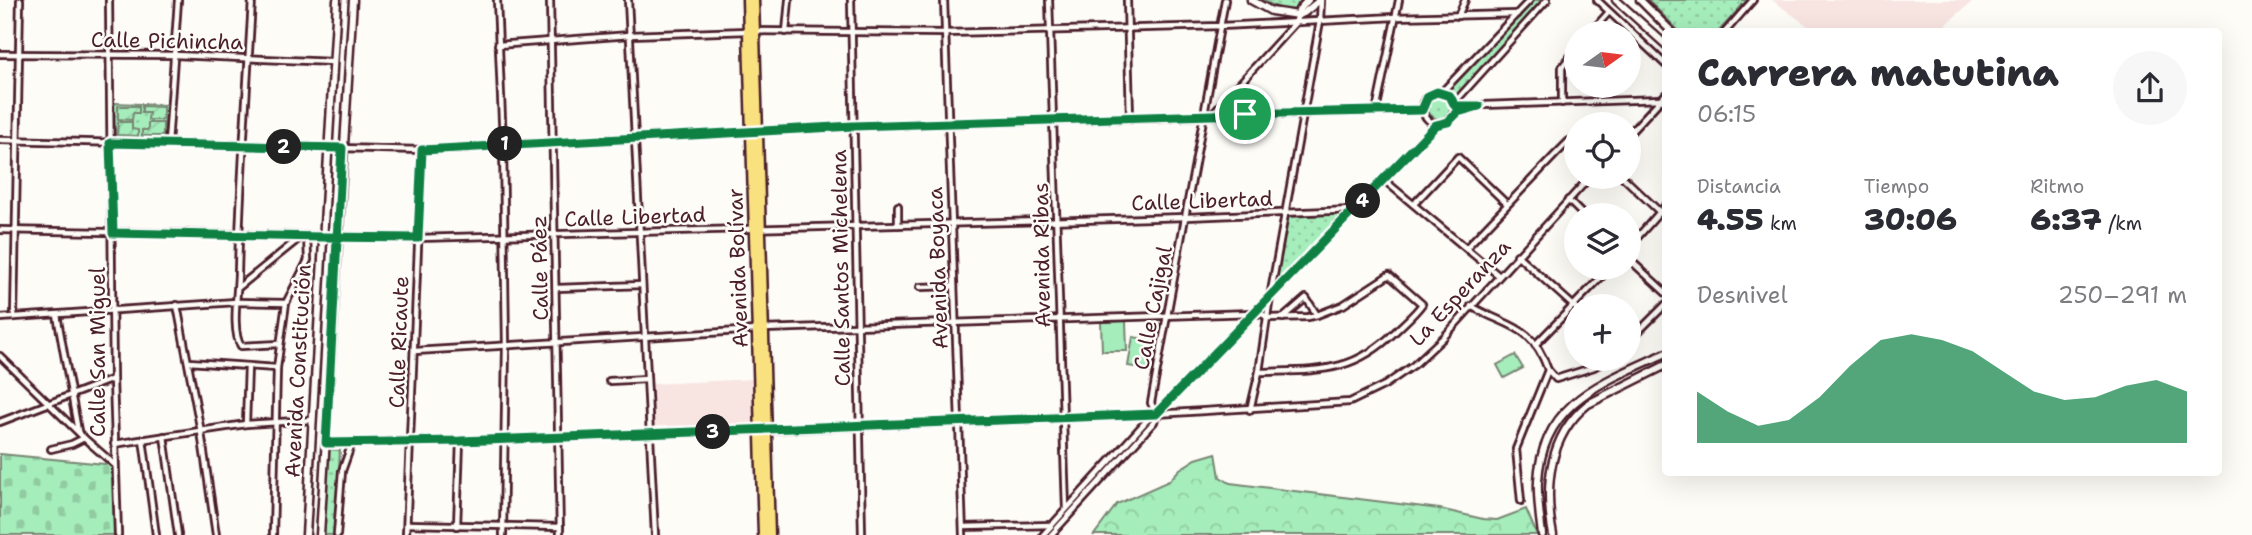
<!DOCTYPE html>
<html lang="es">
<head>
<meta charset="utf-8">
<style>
	body { margin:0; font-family:"Shantell Sans",sans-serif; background:#f7f7f7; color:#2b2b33; height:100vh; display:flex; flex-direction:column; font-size:26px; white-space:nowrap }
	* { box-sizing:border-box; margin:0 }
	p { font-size:23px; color:#7c7c81 }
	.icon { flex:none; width:38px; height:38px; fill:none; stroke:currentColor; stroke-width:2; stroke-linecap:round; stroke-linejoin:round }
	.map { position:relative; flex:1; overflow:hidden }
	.side { position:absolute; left:1662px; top:28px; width:560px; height:448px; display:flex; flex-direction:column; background:#fff; border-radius:7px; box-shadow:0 7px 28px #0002 }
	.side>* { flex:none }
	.needle { width:46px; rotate:76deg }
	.controls { position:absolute; left:1564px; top:21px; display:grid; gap:14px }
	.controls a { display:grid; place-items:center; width:77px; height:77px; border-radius:50%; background:#fff; box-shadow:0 7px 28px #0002; font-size:35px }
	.pin { position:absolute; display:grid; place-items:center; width:60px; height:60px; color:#fff; margin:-30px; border:4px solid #fff; border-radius:50%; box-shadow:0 2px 7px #0007 }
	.km { position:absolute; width:35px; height:35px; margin:-18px; border-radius:50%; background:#222; color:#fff; font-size:19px; line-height:35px; text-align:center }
	.round { display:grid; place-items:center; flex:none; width:74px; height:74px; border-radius:37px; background:#f7f7f7 }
	.head { display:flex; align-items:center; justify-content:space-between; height:119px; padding:0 35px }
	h1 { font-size:38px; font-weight:800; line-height:52px }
	.metrics { display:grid; grid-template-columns:repeat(3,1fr); gap:10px; height:119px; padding:7px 35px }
	.metrics div { display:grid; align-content:center }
	.metrics b { font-size:30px; font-weight:800 }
	.metrics small { font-size:19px; font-weight:400 }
	.metrics p { font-size:19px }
	.chart { height:196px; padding:14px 35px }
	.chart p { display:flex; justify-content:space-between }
	.chart svg { width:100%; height:126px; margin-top:7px; fill:#0b8043; opacity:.7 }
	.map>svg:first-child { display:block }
	.built { fill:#f8e5e1 }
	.grass { fill:url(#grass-dots); stroke:#788673; stroke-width:2 }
	.forest { fill:url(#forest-crowns); stroke:#788673; stroke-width:2 }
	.cemetery { fill:url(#cemetery-stones); stroke:#788673; stroke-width:2 }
	.garden { fill:url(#garden-furrows); stroke:#788673; stroke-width:2 }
	.pitch { fill:#a5edbb; stroke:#788673; stroke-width:2 }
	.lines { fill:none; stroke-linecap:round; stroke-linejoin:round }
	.minor-casing { stroke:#4a1f2b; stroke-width:10 }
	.tertiary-casing { stroke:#4a1f2b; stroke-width:11 }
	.primary-casing { stroke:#4a1f2b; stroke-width:13 }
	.minor { stroke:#fdfcf7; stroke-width:4.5 }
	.tertiary { stroke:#fdfcf7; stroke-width:6 }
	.primary { stroke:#fae180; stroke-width:8 }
	.route-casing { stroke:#fff; stroke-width:14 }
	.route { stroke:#0b8043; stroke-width:9 }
	.labels { text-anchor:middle; stroke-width:5; stroke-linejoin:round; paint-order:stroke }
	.street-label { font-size:21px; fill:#4a1f2b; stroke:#fdfcf7 }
</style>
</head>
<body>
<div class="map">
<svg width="2252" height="535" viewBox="0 0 2252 535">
	<defs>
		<pattern id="grass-dots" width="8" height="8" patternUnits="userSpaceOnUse" patternTransform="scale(1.75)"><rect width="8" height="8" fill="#a5edbb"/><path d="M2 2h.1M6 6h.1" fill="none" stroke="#90cba1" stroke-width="1.8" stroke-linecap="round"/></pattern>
		<pattern id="forest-crowns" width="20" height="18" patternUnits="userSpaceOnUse" patternTransform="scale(1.75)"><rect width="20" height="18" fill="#a5edbb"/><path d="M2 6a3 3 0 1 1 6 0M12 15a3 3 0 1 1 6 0" fill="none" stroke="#90cba1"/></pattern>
		<pattern id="cemetery-stones" width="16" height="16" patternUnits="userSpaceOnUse" patternTransform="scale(1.75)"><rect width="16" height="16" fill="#a5edbb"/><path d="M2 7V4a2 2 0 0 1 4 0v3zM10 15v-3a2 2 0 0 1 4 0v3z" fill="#90cba1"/></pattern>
		<pattern id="garden-furrows" width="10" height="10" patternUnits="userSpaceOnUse" patternTransform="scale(1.75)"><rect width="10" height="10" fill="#a5edbb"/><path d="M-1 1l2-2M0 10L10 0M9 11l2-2" fill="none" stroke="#90cba1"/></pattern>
	</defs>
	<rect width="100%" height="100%" fill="#fdfcf7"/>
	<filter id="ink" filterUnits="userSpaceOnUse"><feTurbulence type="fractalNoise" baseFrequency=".0143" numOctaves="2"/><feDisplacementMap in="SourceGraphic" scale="14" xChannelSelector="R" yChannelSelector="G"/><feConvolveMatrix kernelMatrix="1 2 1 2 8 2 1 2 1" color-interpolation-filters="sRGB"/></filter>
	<g filter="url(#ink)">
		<g class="built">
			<path d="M1772,0H1974L1938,31L1816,32Z"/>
			<path d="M754,379L756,428L652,432L650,384Z"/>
		</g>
		<g class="grass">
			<path d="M1261,0H1304L1295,10L1286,11Z"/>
			<path d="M1531,0H1545L1455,97L1449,90Z"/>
			<path d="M1648,0H1747L1718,32L1679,31Z"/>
			<circle cx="1439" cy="108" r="11"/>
			<path d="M114,103L166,105L164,140L115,139Z"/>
			<path d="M1343,214L1274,289L1288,217Z"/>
			<path d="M327,449L340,450L335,535H322Z"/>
		</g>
		<path class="forest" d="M1216,453L1220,477L1230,483L1440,509L1483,519L1497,520L1526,509L1537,535H1094L1117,504L1169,481L1180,469L1196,459Z"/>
		<path class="cemetery" d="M0,454L115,465L117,535H0Z"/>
		<g class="garden">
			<path d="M118,106H139V113H133L132,120L118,119Z"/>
			<path d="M142,106L163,107V120H148L149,113H142Z"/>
			<path d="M118,122H132V129L138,130V136L117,135Z"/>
			<path d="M148,123H163V136H142V130H148Z"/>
		</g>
		<g class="pitch">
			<path d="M1126,321L1127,351H1102L1101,322Z"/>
			<path d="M1133,337L1157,341L1152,370L1128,366Z"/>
			<path d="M1515,355L1523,368L1504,378L1497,365Z"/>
		</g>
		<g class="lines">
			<g class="minor-casing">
				<g id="minor">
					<path d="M109,0L113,379L118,535"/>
					<path d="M252,0C247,91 240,181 238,273C238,290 231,332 241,346L280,344"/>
					<path d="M497,0L503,144L506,345L503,535"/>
					<path d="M550,0L560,535"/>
					<path d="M628,0L655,535"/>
					<path d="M851,0L862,535"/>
					<path d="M944,0L963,535"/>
					<path d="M1049,0L1066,509"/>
					<path d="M1127,0L1130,118"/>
					<path d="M1597,0L1666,65"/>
					<path d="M1458,16L1465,0"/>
					<path d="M786,32L789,0"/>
					<path d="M1725,32L1753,0"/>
					<path d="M1590,33L1609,12"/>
					<path d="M498,45L630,35L748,31L945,33L1221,26L1395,17L1517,14"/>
					<path d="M0,54L175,55L333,62"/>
					<path d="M1236,91V103L1244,114"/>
					<circle cx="1439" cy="108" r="16"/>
					<path d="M1442,92L1530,0"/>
					<path d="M1454,103L1547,0"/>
					<path d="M1562,103V67L1577,48"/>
					<path d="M1455,106L1661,99L1666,104"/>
					<path d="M1376,111L1399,0"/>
					<path d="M1211,115L1295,23L1298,15"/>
					<path d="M1454,115L1458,112L1475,107"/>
					<path d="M758,131L853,126L1422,110"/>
					<path d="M1629,134L1666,94"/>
					<path d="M0,140L422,150L750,132"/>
					<path d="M168,144L178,0"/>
					<path d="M1623,177L1666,218"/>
					<path d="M1384,180L1498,275"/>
					<path d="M1568,200L1583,215"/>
					<path d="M1414,204L1458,157L1507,204"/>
					<path d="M898,206V225"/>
					<path d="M0,230L418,238L1187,217L1354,210"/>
					<path d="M1467,247L1555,155L1569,141L1577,139"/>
					<path d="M1629,247L1666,205"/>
					<path d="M1517,255L1577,309"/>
					<path d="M1629,259L1666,293"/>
					<path d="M239,287L302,236"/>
					<path d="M920,287L954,286"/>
					<path d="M557,288L642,285"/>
					<path d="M177,305L201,432L216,535"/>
					<path d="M1471,306C1508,328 1532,323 1548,370L1516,449L1521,501"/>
					<path d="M57,315L78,431"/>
					<path d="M14,317L20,0"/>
					<path d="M0,318L236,302L286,303"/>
					<path d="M1283,318L1306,298L1317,315"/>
					<path d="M763,329L1253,313L1262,314L1268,318L1308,317L1317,315L1343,305L1389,275L1422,304C1415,314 1404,323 1396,331C1352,375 1316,370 1259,372"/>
					<path d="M1629,341L1666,304"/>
					<path d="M1535,345L1610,268"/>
					<path d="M415,351L757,330"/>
					<path d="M0,356L84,438L115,465"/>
					<path d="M189,362L277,368"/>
					<path d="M1548,370L1556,379L1594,367L1607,359"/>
					<path d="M609,381L647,379"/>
					<path d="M1250,410L1259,372L1270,297L1320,21L1321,0"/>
					<path d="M1156,414L1151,403L1225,0"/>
					<path d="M0,422L113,379"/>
					<path d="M246,424L248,366"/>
					<path d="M768,430L1156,414L1350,402L1385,385L1414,365L1443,338L1590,177"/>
					<path d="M164,436L178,535"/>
					<path d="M143,439L156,535"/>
					<path d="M326,443L460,441L759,430"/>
					<path d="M114,444L246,424L313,420"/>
					<path d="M51,449L72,444L84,438"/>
					<path d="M407,524L560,527"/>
					<path d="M457,526L460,441"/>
					<path d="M963,527L1052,525"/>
					<path d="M273,535L277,368L286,303L308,260L307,236"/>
					<path d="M337,535L342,471L352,443"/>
					<path d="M406,535L422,150"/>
					<path d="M1043,535L1149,418L1156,414L1436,125"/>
					<path d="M1051,535L1154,422L1156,415"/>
				</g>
			</g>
			<g class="tertiary-casing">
				<g id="tertiary">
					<path d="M1251,0L1271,11L1298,15"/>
					<path d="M1616,0L1666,45"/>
					<path d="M1640,0L1672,32"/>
					<path d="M1298,15L1304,13L1320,0"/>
					<path d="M1298,15L1299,10L1308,0"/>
					<path d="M306,535L337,0"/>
					<path d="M320,535L353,0"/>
					<path d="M1542,535C1540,517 1537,499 1538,481C1542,401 1604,382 1666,353"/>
					<path d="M1553,535C1544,488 1548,436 1588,404L1666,365"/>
				</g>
			</g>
			<g class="primary-casing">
				<g id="primary">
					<path d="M747,0L763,535"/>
					<path d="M754,0L770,535"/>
				</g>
			</g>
			<use href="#minor" class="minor"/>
			<use href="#tertiary" class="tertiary"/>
			<use href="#primary" class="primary"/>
		</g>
	</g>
	<g class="lines" filter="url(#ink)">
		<g class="route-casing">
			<path id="route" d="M1245,114L853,126L422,150L418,238L323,237L113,233L110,143L342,148C337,246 332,344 326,443L460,441L1156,414L1436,125L1448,122L1458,112L1479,106H1455L1450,96L1437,92L1428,96L1422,110L1245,114"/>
		</g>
		<use href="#route" class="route"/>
	</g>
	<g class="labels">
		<g class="street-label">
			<text transform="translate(167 41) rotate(1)" y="7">Calle Pichincha</text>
			<text transform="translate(1202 201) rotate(-2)" y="7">Calle Libertad</text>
			<text transform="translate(635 217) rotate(-2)" y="7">Calle Libertad</text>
			<text transform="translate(1042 255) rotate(-91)" y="7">Avenida Ribas</text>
			<text transform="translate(540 268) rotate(-91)" y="7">Calle Páez</text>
			<text transform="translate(738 268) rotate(-92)" y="7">Avenida Bolívar</text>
			<text transform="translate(841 268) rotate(-91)" y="7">Calle Santos Michelena</text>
			<text transform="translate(938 268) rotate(-92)" y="7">Avenida Boyaca</text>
			<text transform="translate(1460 293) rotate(-47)" y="7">La Esperanza</text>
			<text transform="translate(1153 308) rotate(-79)" y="7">Calle Cajigal</text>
			<text transform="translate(399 342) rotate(-88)" y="7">Calle Ricaute</text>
			<text transform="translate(98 352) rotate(-90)" y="7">Calle San Miguel</text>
			<text transform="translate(298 371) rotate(-87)" y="7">Avenida Constitución</text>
		</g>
	</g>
</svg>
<div class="controls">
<a><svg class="needle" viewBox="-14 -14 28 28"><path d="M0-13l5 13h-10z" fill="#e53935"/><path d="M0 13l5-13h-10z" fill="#7c7c81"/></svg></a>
<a><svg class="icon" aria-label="locate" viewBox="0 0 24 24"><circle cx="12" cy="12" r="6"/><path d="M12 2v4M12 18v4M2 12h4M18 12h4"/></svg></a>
<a><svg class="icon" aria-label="layers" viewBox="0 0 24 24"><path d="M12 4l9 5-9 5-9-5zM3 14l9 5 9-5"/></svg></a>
<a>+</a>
</div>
<div class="pin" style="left:1245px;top:114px;background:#1e9e55"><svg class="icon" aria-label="arrive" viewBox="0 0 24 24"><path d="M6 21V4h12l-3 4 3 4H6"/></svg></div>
<b class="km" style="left:505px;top:144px">1</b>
<b class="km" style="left:284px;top:147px">2</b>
<b class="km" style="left:713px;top:432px">3</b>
<b class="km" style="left:1363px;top:201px">4</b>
<section class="side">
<div class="head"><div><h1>Carrera matutina</h1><p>06:15</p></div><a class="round"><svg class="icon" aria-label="share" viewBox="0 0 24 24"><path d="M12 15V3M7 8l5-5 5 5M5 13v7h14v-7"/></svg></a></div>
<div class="metrics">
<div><p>Distancia</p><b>4.55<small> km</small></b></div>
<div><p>Tiempo</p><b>30:06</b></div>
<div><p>Ritmo</p><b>6:37<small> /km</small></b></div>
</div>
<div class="chart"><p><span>Desnivel</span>250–291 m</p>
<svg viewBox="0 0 160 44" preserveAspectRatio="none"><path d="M0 44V26L10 33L20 38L30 36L40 28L50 17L60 8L70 6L80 8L90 12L100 19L110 26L120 29L130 28L140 24L150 22L160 26V44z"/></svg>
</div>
</section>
</div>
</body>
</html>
